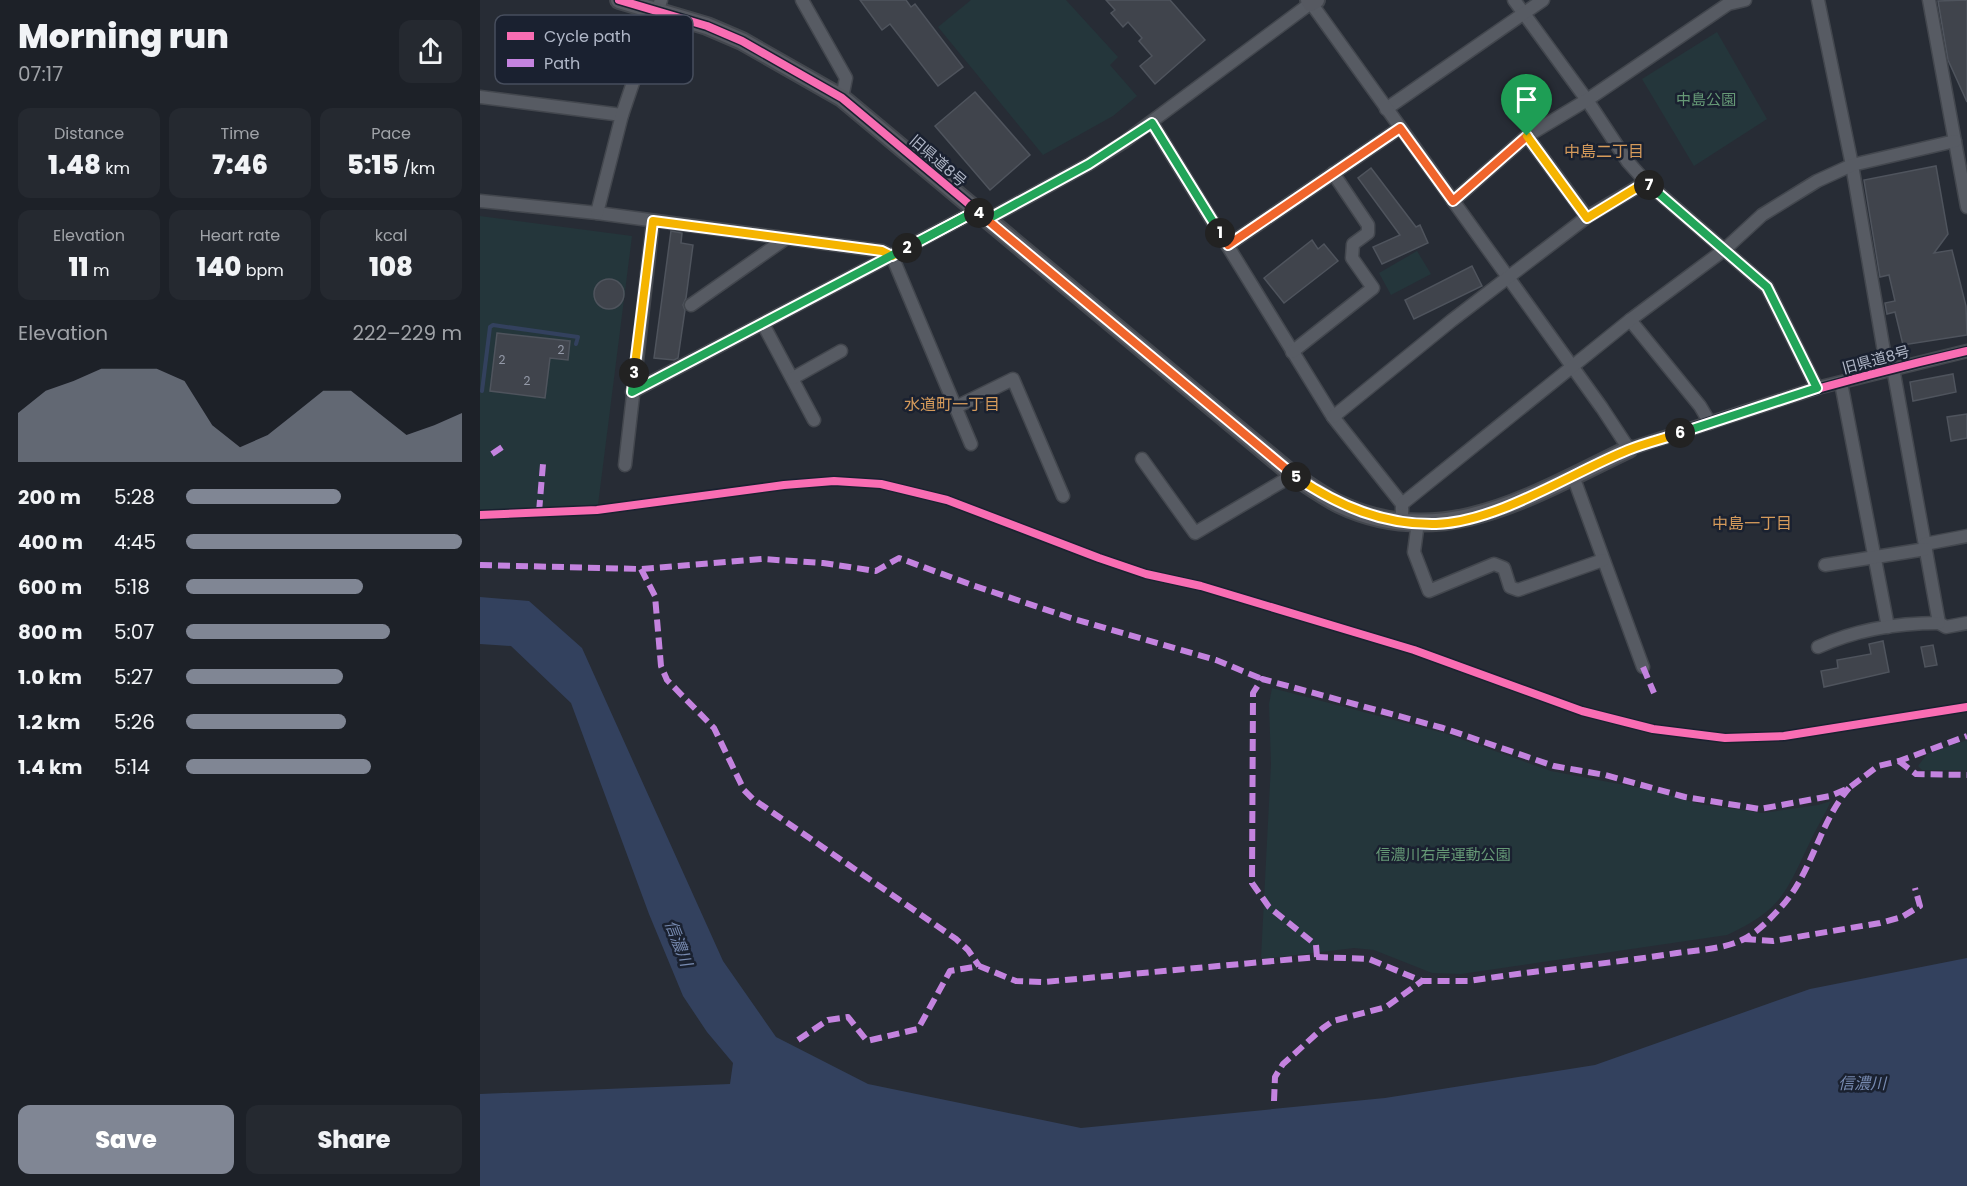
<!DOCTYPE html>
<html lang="en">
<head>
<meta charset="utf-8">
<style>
	body { margin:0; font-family:Poppins,"Noto Sans JP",sans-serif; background:#252930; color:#f1f3f6; height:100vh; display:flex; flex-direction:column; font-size:22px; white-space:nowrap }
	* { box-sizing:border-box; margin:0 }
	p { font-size:20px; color:#a0a3a8 }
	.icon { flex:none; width:33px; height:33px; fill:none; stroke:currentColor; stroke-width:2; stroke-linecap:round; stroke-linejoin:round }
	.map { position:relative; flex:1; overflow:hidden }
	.panel { display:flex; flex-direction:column; background:#1d2128; width:480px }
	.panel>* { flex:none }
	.pin { position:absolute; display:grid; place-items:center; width:51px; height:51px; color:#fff; margin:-62px -26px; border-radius:50% 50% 50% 0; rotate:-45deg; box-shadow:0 0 6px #0007 }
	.pin .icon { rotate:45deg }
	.km { position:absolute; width:30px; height:30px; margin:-15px; border-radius:50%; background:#222; color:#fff; font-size:16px; line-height:30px; text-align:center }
	.round { display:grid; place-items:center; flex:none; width:63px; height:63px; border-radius:12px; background:#252930 }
	.summary { display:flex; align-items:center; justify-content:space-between; height:102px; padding:0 18px }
	h1 { font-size:33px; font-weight:800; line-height:45px }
	.metrics { display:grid; grid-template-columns:repeat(3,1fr); gap:9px; height:102px; padding:6px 18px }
	.metrics div { display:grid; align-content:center; border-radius:12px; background:#252930; text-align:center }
	.metrics b { font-size:26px; font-weight:800 }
	.metrics small { font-size:16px; font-weight:400 }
	.metrics p { font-size:16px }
	.chart { height:168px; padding:12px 18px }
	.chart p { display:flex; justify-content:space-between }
	.chart svg { width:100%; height:108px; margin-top:6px; fill:#808694; opacity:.7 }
	.button { display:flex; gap:12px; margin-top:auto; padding:12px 18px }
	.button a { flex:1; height:69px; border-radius:12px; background:#808694; color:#fff; font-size:24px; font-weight:800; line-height:69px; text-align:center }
	.button a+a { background:#252930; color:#f1f3f6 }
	ul { padding:0 18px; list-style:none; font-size:20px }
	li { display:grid; grid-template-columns:96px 72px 1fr; align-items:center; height:45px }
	li i { height:15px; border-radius:8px; background:#808694 }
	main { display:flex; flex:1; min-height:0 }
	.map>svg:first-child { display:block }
	.green { fill:#24363b }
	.water { fill:#33415e }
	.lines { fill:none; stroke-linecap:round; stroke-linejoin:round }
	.stream { stroke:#33415e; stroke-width:4 }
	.building { fill:#40444c; stroke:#4f545d; stroke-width:1.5 }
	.street-casing { stroke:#43474e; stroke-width:15 }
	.secondary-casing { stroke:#43474e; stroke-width:20 }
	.street { stroke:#575b63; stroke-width:12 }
	.secondary { stroke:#565961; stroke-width:16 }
	.quiet { stroke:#c483df; stroke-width:6; stroke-dasharray:12 6; stroke-linecap:butt }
	.cycleway-casing { stroke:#1a2130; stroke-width:11 }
	.cycleway { stroke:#f96db3; stroke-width:8 }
	.split-1-casing { stroke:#fff; stroke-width:12 }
	.split-2-casing { stroke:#fff; stroke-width:12 }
	.split-3-casing { stroke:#fff; stroke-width:12 }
	.split-4-casing { stroke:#fff; stroke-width:12 }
	.split-5-casing { stroke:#fff; stroke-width:12 }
	.split-6-casing { stroke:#fff; stroke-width:12 }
	.split-7-casing { stroke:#fff; stroke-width:12 }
	.split-8-casing { stroke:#fff; stroke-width:12 }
	.split-1 { stroke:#f0652b; stroke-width:8 }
	.split-2 { stroke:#22a559; stroke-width:8 }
	.split-3 { stroke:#f5b400; stroke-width:8 }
	.split-4 { stroke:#22a559; stroke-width:8 }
	.split-5 { stroke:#f0652b; stroke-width:8 }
	.split-6 { stroke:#f5b400; stroke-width:8 }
	.split-7 { stroke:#22a559; stroke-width:8 }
	.split-8 { stroke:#f5b400; stroke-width:8 }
	.labels { text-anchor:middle; stroke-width:5; stroke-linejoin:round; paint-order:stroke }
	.number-label { font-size:12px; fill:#949aa8 }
	.park-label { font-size:15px; fill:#669976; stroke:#1a2130 }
	.street-label { font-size:15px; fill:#b0b7c7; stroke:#1a2130 }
	.neighbourhood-label { font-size:16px; fill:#d69b5b; stroke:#1a2130 }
	.water-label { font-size:16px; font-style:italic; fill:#778ab0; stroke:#1a2130 }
	.key { fill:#1a2130; stroke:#474e5d; stroke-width:1.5 }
	.key-label { font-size:16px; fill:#b0b7c7 }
</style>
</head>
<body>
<main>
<section class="panel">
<div class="summary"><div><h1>Morning run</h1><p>07:17</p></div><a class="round"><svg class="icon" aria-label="share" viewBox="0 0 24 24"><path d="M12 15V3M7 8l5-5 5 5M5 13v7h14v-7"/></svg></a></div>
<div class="metrics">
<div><p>Distance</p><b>1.48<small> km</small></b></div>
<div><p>Time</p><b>7:46</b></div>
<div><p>Pace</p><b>5:15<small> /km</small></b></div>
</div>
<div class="metrics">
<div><p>Elevation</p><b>11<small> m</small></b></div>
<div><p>Heart rate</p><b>140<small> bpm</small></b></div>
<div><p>kcal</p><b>108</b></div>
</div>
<div class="chart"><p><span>Elevation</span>222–229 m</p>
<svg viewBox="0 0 160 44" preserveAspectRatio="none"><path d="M0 44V24L10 15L20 11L30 6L40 6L50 6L60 11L70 29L80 38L90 33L100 24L110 15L120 15L130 24L140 33L150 29L160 24V44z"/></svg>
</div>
<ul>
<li><b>200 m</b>5:28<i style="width:56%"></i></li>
<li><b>400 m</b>4:45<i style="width:100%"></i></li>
<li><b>600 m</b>5:18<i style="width:64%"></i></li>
<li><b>800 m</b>5:07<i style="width:74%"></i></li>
<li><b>1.0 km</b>5:27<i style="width:57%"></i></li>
<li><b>1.2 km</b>5:26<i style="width:58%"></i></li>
<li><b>1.4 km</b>5:14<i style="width:67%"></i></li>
</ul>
<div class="button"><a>Save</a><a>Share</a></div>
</section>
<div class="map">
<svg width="1487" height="1186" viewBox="0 0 1487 1186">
	<rect width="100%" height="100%" fill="#272c35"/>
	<g class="green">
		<path d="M491,0H586L638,57L630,65L657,96L633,116L563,155L458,27Z"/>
		<path d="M1237,32L1287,119L1214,166L1162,79Z"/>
		<path d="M0,216L152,236L118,505L0,510Z"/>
		<path d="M937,251L951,274L911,295L899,273Z"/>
		<path d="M792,688L964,733L1071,771L1176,791L1219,804L1282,813L1338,805L1351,801C1345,815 1336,828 1330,842C1305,894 1302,909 1247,935L981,974L952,973L894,950L874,948L783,959L781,958L791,764L789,704Z"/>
		<path d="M1487,740V770H1442L1438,766L1447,754Z"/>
	</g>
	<path class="water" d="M0,597L49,601L102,648L243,961L296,1037L388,1084L601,1128L905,1098L1115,1065L1330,989L1487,958V1186H0V1094L250,1084L253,1063L227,1032L203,996L169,914L91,703L31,646L0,644Z"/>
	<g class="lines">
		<path class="stream" d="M2,391L10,327L13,325L98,337L96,344"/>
	</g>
	<g class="building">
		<path d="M380,0H426L431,7L435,4L483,67L458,86L410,24L402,30Z"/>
		<path d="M626,0H690L725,40L675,84L660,66L672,56L659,41L662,38L648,22L643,27L631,13L635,10Z"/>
		<path d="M1487,0V102L1468,60L1458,1Z"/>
		<path d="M495,92L550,155L510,190L455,126Z"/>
		<path d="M1456,166L1468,234L1454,253L1472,250L1486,306L1487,335L1423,345L1415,312L1407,314L1405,303L1415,301L1409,275L1400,277L1384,180Z"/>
		<path d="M891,168L936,227L940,225L948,243L902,264L893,247L920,235L878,178Z"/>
		<path d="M191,231L202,233L201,243L213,245L206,298L203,305L205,310L198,358L194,360L174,358Z"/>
		<path d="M832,240L838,249L844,244L858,261L804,303L784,278Z"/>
		<path d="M992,266L1002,286L934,319L925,300Z"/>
		<circle cx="129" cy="294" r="15"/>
		<path d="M17,333L90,341L88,360L70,358L65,398L10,391Z"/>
		<path d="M1473,374L1476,392L1433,401L1430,382Z"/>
		<path d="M1487,414V438L1471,441L1467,417Z"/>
		<path d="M1403,641L1409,672L1344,687L1341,671L1358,668L1357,660L1391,654L1389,644Z"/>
		<path d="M1453,645L1457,665L1445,667L1441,647Z"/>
	</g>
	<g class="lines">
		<g class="street-casing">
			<g id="street">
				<path d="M322,0L366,78L362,98"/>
				<path d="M1034,0L1107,100L1148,162L1166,182L1287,287L1337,388"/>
				<path d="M1338,0L1372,165L1407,369"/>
				<path d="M1449,0L1487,207"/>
				<path d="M0,97L142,115"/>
				<path d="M906,109L1063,0"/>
				<path d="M672,123L853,417L922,504V521"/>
				<path d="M1047,136L1107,217"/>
				<path d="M0,201L117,213L402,251L412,256L491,444"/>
				<path d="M973,201L1047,136L1107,100L1248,4L1265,0"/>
				<path d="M117,213L142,115L181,0"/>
				<path d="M508,219L609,164L644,142L831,3L1122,408L1149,449L1337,388L1487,351"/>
				<path d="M748,245L920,128"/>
				<path d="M211,305L305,239"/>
				<path d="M1150,320L1220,406L1230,423"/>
				<path d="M283,324L334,420"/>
				<path d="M812,352L893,288L872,258L873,244L888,233V225L853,173"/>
				<path d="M1413,368L1459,623L1466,627L1487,623"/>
				<path d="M313,378L361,351"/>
				<path d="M1361,383L1408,627"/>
				<path d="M152,392L496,211"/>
				<path d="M476,407L533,379L583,496"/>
				<path d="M853,417L971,321L1107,217L1166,182"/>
				<path d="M662,459L715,533L813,475"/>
				<path d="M145,465L173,221"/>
				<path d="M1093,476L1163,667"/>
				<path d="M922,504L1150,320L1244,250L1282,215L1337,181L1372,165L1475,141"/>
				<path d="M938,522L934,552L949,591L1014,564L1024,568L1030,587L1038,590L1123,560"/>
				<path d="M1445,544L1487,536"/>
				<path d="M1345,565L1446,549"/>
				<path d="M1338,647C1375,630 1418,623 1459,623"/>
			</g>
		</g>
		<g class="secondary-casing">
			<g id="secondary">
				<path d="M139,0L227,26L262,41L362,98L813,475C828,485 843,496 859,504C963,554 1056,493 1149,449"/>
				<path d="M829,0L831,3L836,0"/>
			</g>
		</g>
		<use href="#street" class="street"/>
		<use href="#secondary" class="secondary"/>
		<g class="quiet">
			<path d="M12,454L24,446"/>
			<path d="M59,512L63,464"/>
			<path d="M0,565L161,569L282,559L343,563L396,571L419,558L492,585L594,619L736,660L782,679"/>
			<path d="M161,569L175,596L181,666L187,680L234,728L264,790L273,799L476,939L488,950L499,966"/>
			<path d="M1163,667L1174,693"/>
			<path d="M1419,761L1436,774L1487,775"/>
			<path d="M1264,939L1293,941L1400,923L1422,917L1440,906L1435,888"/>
			<path d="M837,957L836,945L789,907L772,883L773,693L782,679L963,728L1074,766L1125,775L1205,797L1280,809L1350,796L1369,788L1398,766L1419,761L1487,736"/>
			<path d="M318,1040L348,1020L368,1017L387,1041L438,1029L470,971L499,966L536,981L564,982L837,957L889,959L942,981H989C1058,970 1128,964 1197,953C1218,950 1245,949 1264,939C1278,932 1291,918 1302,906C1332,873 1339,823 1369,788"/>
			<path d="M794,1101L795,1077L803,1064L843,1028L853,1021L906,1007L942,981"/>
		</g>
		<g class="cycleway-casing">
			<g id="cycleway">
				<path d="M139,0L227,26L262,41L362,98L813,475C858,505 900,525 956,524C1022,522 1090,471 1151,449C1261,409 1373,377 1487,351"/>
				<path d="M0,515L117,510L304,485L354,481L401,484L467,500L619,558L666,574L721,586L874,632L934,650L1102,711L1173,729L1245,738L1304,736L1487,707"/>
			</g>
		</g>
		<use href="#cycleway" class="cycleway"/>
	</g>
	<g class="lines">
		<g class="split-1-casing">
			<path id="split-1" d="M740,233L748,245L920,128L973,201L1047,136"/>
		</g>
		<g class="split-2-casing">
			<path id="split-2" d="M427,248L496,211L508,219L609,164L672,123L740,233"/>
		</g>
		<g class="split-3-casing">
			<path id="split-3" d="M154,373L173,221L402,251L412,256L427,248"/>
		</g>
		<g class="split-4-casing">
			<path id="split-4" d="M154,373L152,392L496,211L499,213"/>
		</g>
		<g class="split-5-casing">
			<path id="split-5" d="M499,213L816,477"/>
		</g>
		<g class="split-6-casing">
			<path id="split-6" d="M816,477C859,506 903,525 956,524C1018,522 1091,473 1148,450C1165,443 1183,439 1200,433"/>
		</g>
		<g class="split-7-casing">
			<path id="split-7" d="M1169,185L1287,287L1337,388L1200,433"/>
		</g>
		<g class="split-8-casing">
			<path id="split-8" d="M1047,136L1107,218L1166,182L1169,185"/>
		</g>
		<use href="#split-1" class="split-1"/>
		<use href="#split-2" class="split-2"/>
		<use href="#split-3" class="split-3"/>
		<use href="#split-4" class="split-4"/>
		<use href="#split-5" class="split-5"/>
		<use href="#split-6" class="split-6"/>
		<use href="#split-7" class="split-7"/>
		<use href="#split-8" class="split-8"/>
	</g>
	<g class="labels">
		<g class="number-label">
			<text x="81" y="354">2</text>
			<text x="22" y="364">2</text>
			<text x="47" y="385">2</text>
		</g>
		<g class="park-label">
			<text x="1226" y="105">中島公園</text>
			<text x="963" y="860">信濃川右岸運動公園</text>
		</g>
		<g class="street-label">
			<text transform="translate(458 161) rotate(41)" y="5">旧県道8号</text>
			<text transform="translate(1396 360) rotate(-15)" y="5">旧県道8号</text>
		</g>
		<g class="neighbourhood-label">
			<text x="1124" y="157">中島二丁目</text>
			<text x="472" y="410">水道町一丁目</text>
			<text x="1272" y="529">中島一丁目</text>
		</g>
		<g class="water-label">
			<text transform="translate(199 943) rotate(69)" y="6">信濃川</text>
			<text x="1382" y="1089">信濃川</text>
		</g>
	</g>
	<rect x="15" y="15" width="198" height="69" rx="9" class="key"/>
	<rect x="27" y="32" width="27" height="8" fill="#f96db3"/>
	<rect x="27" y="59" width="27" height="8" fill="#c483df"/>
	<g class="key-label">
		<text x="64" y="42">Cycle path</text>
		<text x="64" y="69">Path</text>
	</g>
</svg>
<div class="pin" style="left:1047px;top:136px;background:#1e9e55"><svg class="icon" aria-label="arrive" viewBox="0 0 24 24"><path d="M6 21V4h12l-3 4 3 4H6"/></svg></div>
<b class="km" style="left:740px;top:233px">1</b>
<b class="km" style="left:427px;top:248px">2</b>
<b class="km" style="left:154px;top:373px">3</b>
<b class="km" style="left:499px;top:213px">4</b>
<b class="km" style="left:816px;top:477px">5</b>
<b class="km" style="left:1200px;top:433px">6</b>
<b class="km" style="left:1169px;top:185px">7</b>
</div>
</main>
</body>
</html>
